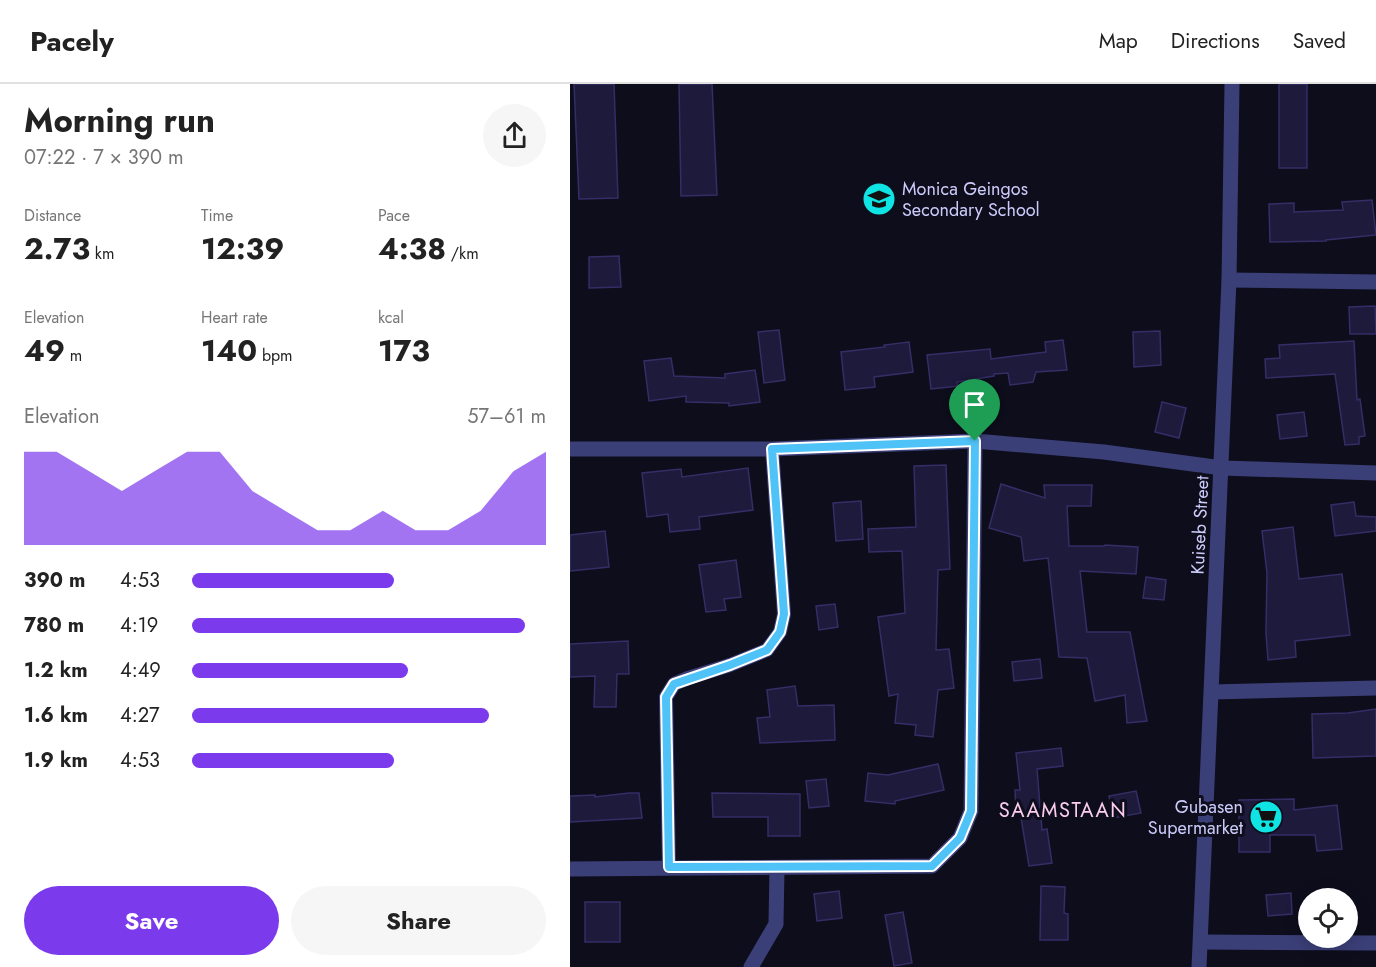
<!DOCTYPE html>
<html lang="en">
<head>
<meta charset="utf-8">
<style>
	body { margin:0; font-family:Jost,sans-serif; background:#f6f6f6; color:#222; height:100vh; display:flex; flex-direction:column; font-size:22px; white-space:nowrap }
	* { box-sizing:border-box; margin:0 }
	p { font-size:20px; color:#767676 }
	.icon { flex:none; width:33px; height:33px; fill:none; stroke:currentColor; stroke-width:2; stroke-linecap:round; stroke-linejoin:round }
	.map { position:relative; flex:1; overflow:hidden }
	.sheet { display:flex; flex-direction:column; background:#fff; width:570px }
	.sheet>* { flex:none }
	.controls { position:absolute; left:728px; top:804px; display:grid; gap:12px }
	.controls a { display:grid; place-items:center; width:60px; height:60px; border-radius:50%; background:#fff; box-shadow:0 3px 15px #0003; font-size:30px }
	.pin { position:absolute; display:grid; place-items:center; width:51px; height:51px; color:#fff; margin:-62px -26px; border-radius:50% 50% 50% 0; rotate:-45deg; box-shadow:0 0 6px #0007 }
	.pin .icon { rotate:45deg }
	.round { display:grid; place-items:center; flex:none; width:63px; height:63px; border-radius:32px; background:#f6f6f6 }
	.headline { display:flex; align-items:center; justify-content:space-between; height:102px; padding:0 24px }
	h1 { font-size:33px; font-weight:700; line-height:45px }
	.figures { display:grid; grid-template-columns:repeat(3,1fr); gap:9px; height:102px; padding:6px 24px }
	.figures div { display:grid; align-content:center }
	.figures b { font-size:30px; font-weight:700 }
	.figures small { font-size:16px; font-weight:400 }
	.figures p { font-size:16px }
	.chart { height:168px; padding:12px 24px }
	.chart p { display:flex; justify-content:space-between }
	.chart svg { width:100%; height:108px; margin-top:6px; fill:#7c3aed; opacity:.7 }
	.button { display:flex; gap:12px; margin-top:auto; padding:12px 24px }
	.button a { flex:1; height:69px; border-radius:36px; background:#7c3aed; color:#fff; font-size:24px; font-weight:700; line-height:69px; text-align:center }
	.button a+a { background:#f6f6f6; color:#222 }
	ul { padding:0 24px; list-style:none; font-size:20px }
	li { display:grid; grid-template-columns:96px 72px 1fr; align-items:center; height:45px }
	li i { height:15px; border-radius:8px; background:#7c3aed }
	header { display:flex; align-items:center; gap:36px; box-sizing:border-box; height:84px; padding:0 30px; background:#fff; border-bottom:2px solid #e0e0e0 }
	header strong { font-size:28px }
	nav { display:flex; gap:33px; margin-inline-start:auto; font-size:21px }
	main { display:flex; flex:1; min-height:0 }
	.map>svg:first-child { display:block }
	.building { fill:#1e1a3c; stroke:#332e66; stroke-width:1.5 }
	.lines { fill:none; stroke-linecap:round; stroke-linejoin:round }
	.service { stroke:#3b3f78; stroke-width:14 }
	.minor { stroke:#3b3f78; stroke-width:15 }
	.route-casing { stroke:#fff; stroke-width:12 }
	.route { stroke:#4fc3f7; stroke-width:8 }
	.labels { text-anchor:middle; stroke-width:6; stroke-linejoin:round; paint-order:stroke }
	.poi-label { font-size:18px; fill:#ccccfb; stroke:#0e0d1c; text-anchor:start }
	.street-label { font-size:18px; fill:#ccccfb; stroke:#0e0d1c }
	.neighbourhood-label { font-size:20px; letter-spacing:1.5px; fill:#fbceef; stroke:#0e0d1c }
</style>
</head>
<body>
<header>
<strong>Pacely</strong>
<nav><a>Map</a><a>Directions</a><a>Saved</a></nav>
</header>
<main>
<section class="sheet">
<div class="headline"><div><h1>Morning run</h1><p>07:22 · 7 × 390 m</p></div><a class="round"><svg class="icon" aria-label="share" viewBox="0 0 24 24"><path d="M12 15V3M7 8l5-5 5 5M5 13v7h14v-7"/></svg></a></div>
<div class="figures">
<div><p>Distance</p><b>2.73<small> km</small></b></div>
<div><p>Time</p><b>12:39</b></div>
<div><p>Pace</p><b>4:38<small> /km</small></b></div>
</div>
<div class="figures">
<div><p>Elevation</p><b>49<small> m</small></b></div>
<div><p>Heart rate</p><b>140<small> bpm</small></b></div>
<div><p>kcal</p><b>173</b></div>
</div>
<div class="chart"><p><span>Elevation</span>57–61 m</p>
<svg viewBox="0 0 160 44" preserveAspectRatio="none"><path d="M0 44V6L10 6L20 14L30 22L40 14L50 6L60 6L70 22L80 30L90 38L100 38L110 30L120 38L130 38L140 30L150 14L160 6V44z"/></svg>
</div>
<ul>
<li><b>390 m</b>4:53<i style="width:57%"></i></li>
<li><b>780 m</b>4:19<i style="width:94%"></i></li>
<li><b>1.2 km</b>4:49<i style="width:61%"></i></li>
<li><b>1.6 km</b>4:27<i style="width:84%"></i></li>
<li><b>1.9 km</b>4:53<i style="width:57%"></i></li>
</ul>
<div class="button"><a>Save</a><a>Share</a></div>
</section>
<div class="map">
<svg width="806" height="883" viewBox="0 0 806 883">
	<rect width="100%" height="100%" fill="#0e0d1c"/>
	<g class="building">
		<path d="M4,0H44L48,114L9,115Z"/>
		<path d="M109,0H142L147,111L111,112Z"/>
		<rect x="709" y="0" width="28" height="84"/>
		<path d="M802,116L806,151L756,156V157L700,158L699,120L724,119V128L773,126L772,118Z"/>
		<path d="M49,172L51,203L19,204V173Z"/>
		<path d="M805,222L806,250H780L779,223Z"/>
		<path d="M209,246L215,296L194,299L188,248Z"/>
		<path d="M590,247L591,281L564,283L563,248Z"/>
		<path d="M493,256L497,286L466,288L463,298L440,301L438,289L424,290V292L387,298L388,302L361,305L357,271L420,265L421,275L476,268L475,258Z"/>
		<path d="M784,257L787,316L790,315L795,352L789,353V360L775,361L765,290L696,294L695,275L710,274L709,261Z"/>
		<path d="M339,258L343,288L304,293L305,303L275,306L271,268L315,263L314,261Z"/>
		<path d="M101,274L104,292L155,294V290L185,286L190,318L159,322V319L116,318V312L79,317L74,277Z"/>
		<path d="M592,318L616,324L609,354L585,348Z"/>
		<path d="M734,328L737,352L710,355L707,331Z"/>
		<path d="M376,381L380,485L368,486L366,566L379,565L384,604L368,606L363,653L345,651L346,641L325,639L328,610L319,612L308,533L335,529L332,467L299,468L298,445L346,443L344,382Z"/>
		<path d="M178,384L183,426L129,433L130,445L100,448L98,430L77,433L72,389L111,385L112,393Z"/>
		<path d="M431,400L475,414L474,401H522L521,422H497L499,462H534L535,461L568,463L566,490L510,487L517,548H560L577,637L557,639L555,611L525,617L517,574L489,573L478,474L454,477L451,453L419,444Z"/>
		<path d="M291,417L293,455L266,457L263,419Z"/>
		<path d="M784,418L786,432L806,433V447L765,452L761,421Z"/>
		<path d="M723,443L729,495L772,490L780,551L725,557L726,573L698,576L696,549L697,489L692,447Z"/>
		<path d="M35,447L39,483L0,487V451Z"/>
		<path d="M166,476L171,513L154,515L156,526L136,528L129,481Z"/>
		<path d="M576,493L596,496L594,516L573,514Z"/>
		<path d="M265,520L268,543L249,546L246,522Z"/>
		<path d="M58,557L59,590H47L46,623H24L25,592L0,593V560Z"/>
		<path d="M470,575L472,594L444,597L442,578Z"/>
		<path d="M225,602L228,622L264,621L265,656L190,659L187,634L200,633L197,606Z"/>
		<path d="M806,625V672L743,674L742,630L778,629Z"/>
		<path d="M491,664L493,682L467,685L472,746L477,745L482,779L459,782L450,728H446L445,706H450L446,669Z"/>
		<path d="M368,680L374,706L325,717V720L295,717L298,689L318,691Z"/>
		<path d="M256,695L259,722L239,724L236,697Z"/>
		<path d="M566,707L571,729L544,734L539,712Z"/>
		<path d="M59,709H69L72,734L0,738V712L25,711V713Z"/>
		<path d="M142,709L230,710V752H198V733H143Z"/>
		<path d="M724,715V726L767,721L772,765L747,767L745,751H700V768H669V716Z"/>
		<path d="M471,802L495,803L494,829L498,830V856H470Z"/>
		<path d="M269,807L272,834L247,837L244,810Z"/>
		<path d="M721,809L722,830L698,832L696,811Z"/>
		<rect x="15" y="818" width="35" height="40"/>
		<path d="M333,828L342,879L324,882L315,831Z"/>
	</g>
	<g class="lines">
		<path class="service" d="M99,783L96,613L104,600L118,594L160,581L197,566L210,548L214,530L202,365"/>
		<g class="minor">
			<path d="M659,196L806,198"/>
			<path d="M0,365H202L405,357L534,368L652,384L806,389"/>
			<path d="M642,608L806,604"/>
			<path d="M0,785L362,782L390,754L401,727L405,357"/>
			<path d="M631,858L806,859"/>
			<path d="M181,883L206,840L207,784"/>
			<path d="M629,883L659,196L662,0"/>
		</g>
	</g>
	<g class="lines">
		<g class="route-casing">
			<path id="route" d="M405,357L401,727L390,754L362,782L99,783L96,613L104,600L160,581L197,566L210,548L214,530L202,365Z"/>
		</g>
		<use href="#route" class="route"/>
	</g>
	<defs>
		<g id="school-disc" transform="scale(1.725)"><circle r="9.5" fill="#10e3e3" stroke="#0e0d1c"/><path d="M0-5L7-2L0 1L-7-2ZM-4 1L0 2.5L4 1V4Q0 6-4 4Z" fill="#111"/></g>
		<g id="supermarket-disc" transform="scale(1.725)"><circle r="9.5" fill="#10e3e3" stroke="#0e0d1c"/><path d="M-6-5.5h2.5l.6 2H6L4.5 2H-2.5L-4.4-4H-6ZM-1.5 3.2a1.3 1.3 0 1 0 .1 0ZM3 3.2a1.3 1.3 0 1 0 .1 0Z" fill="#111"/></g>
	</defs>
	<g fill-rule="evenodd">
		<use href="#school-disc" x="309" y="115"/>
		<use href="#supermarket-disc" x="696" y="733"/>
	</g>
	<g class="labels">
		<g class="poi-label">
			<text x="332" y="111">Monica Geingos<tspan x="332" dy="21">Secondary School</tspan></text>
			<text x="673" y="729" text-anchor="end">Gubasen<tspan x="673" dy="21">Supermarket</tspan></text>
		</g>
		<g class="street-label">
			<text transform="translate(630 441) rotate(-87)" y="6">Kuiseb Street</text>
		</g>
		<g class="neighbourhood-label">
			<text x="493" y="733">SAAMSTAAN</text>
		</g>
	</g>
</svg>
<div class="controls">
<a><svg class="icon" aria-label="locate" viewBox="0 0 24 24"><circle cx="12" cy="12" r="6"/><path d="M12 2v4M12 18v4M2 12h4M18 12h4"/></svg></a>
</div>
<div class="pin" style="left:405px;top:357px;background:#1e9e55"><svg class="icon" aria-label="arrive" viewBox="0 0 24 24"><path d="M6 21V4h12l-3 4 3 4H6"/></svg></div>
</div>
</main>
</body>
</html>
